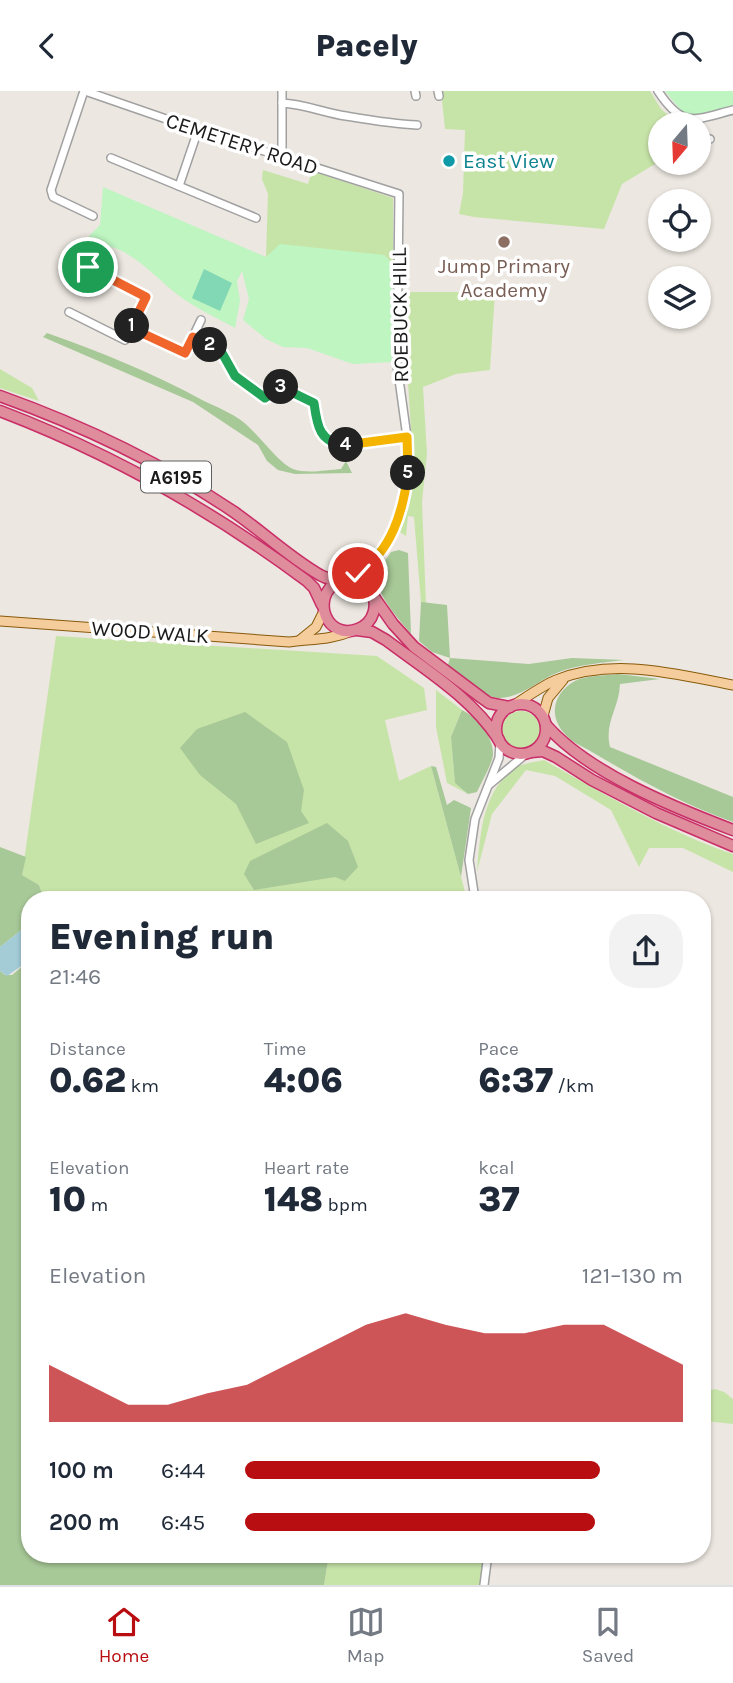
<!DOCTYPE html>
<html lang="en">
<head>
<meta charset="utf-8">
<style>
	body { margin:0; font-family:Karla,sans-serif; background:#f2f2f3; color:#1f2937; height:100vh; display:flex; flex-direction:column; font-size:26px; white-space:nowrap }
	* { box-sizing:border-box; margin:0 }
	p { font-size:23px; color:#747a83 }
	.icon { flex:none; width:38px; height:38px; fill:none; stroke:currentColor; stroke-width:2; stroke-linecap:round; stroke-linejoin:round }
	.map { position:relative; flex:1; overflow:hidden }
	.sheet { position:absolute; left:21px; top:800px; width:690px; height:672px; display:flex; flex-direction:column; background:#fff; border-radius:28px; box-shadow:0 2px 5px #0004 }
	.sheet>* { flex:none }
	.needle { width:46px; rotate:199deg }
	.tools { position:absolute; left:648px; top:21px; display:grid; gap:14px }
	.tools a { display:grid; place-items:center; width:63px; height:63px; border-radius:50%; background:#fff; box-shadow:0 2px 5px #0004; font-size:35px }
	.pin { position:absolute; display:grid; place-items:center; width:60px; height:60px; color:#fff; margin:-30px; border:4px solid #fff; border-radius:50%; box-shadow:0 2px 7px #0007 }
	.km { position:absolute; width:35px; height:35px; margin:-18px; border-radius:50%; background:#222; color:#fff; font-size:19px; line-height:35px; text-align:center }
	.round { display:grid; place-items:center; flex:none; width:74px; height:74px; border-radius:28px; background:#f2f2f3 }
	.head { display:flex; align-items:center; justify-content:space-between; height:119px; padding:0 28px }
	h1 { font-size:38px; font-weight:800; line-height:52px }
	.metrics { display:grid; grid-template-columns:repeat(3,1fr); gap:10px; height:119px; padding:7px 28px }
	.metrics div { display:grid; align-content:center }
	.metrics b { font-size:35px; font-weight:800 }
	.metrics small { font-size:19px; font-weight:400 }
	.metrics p { font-size:19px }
	.chart { height:196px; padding:14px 28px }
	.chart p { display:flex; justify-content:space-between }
	.chart svg { width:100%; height:126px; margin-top:7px; fill:#b80d11; opacity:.7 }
	ul { padding:0 28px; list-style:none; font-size:23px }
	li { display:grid; grid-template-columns:112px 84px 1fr; align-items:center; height:52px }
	li i { height:18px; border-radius:9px; background:#b80d11 }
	header { display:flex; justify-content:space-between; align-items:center; height:91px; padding:0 28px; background:#fff; font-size:32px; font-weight:800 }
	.tabs { display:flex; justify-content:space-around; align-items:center; height:98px; border-top:2px solid #e0e1e3; background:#fff; font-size:19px; color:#747a83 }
	.tabs a { display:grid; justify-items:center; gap:4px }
	.tabs .current { color:#b80d11 }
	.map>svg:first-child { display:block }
	.grass { fill:#c7e4a8 }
	.forest { fill:#a7c897 }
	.park { fill:#bef5c1 }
	.pitch { fill:#82d7b4 }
	.water { fill:#a3ccd7 }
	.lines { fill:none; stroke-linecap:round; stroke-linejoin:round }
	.minor-casing { stroke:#a1a1a1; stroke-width:10 }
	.major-casing { stroke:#875a09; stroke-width:11 }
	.highway-casing { stroke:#c92e67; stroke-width:13 }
	.minor { stroke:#fff; stroke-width:7 }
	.major { stroke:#f5cc9c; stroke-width:9 }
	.highway { stroke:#df8c9d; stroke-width:10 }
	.split-1-casing { stroke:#fff; stroke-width:14 }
	.split-2-casing { stroke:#fff; stroke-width:14 }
	.split-3-casing { stroke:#fff; stroke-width:14 }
	.split-4-casing { stroke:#fff; stroke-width:14 }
	.split-5-casing { stroke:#fff; stroke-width:14 }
	.split-6-casing { stroke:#fff; stroke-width:14 }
	.split-1 { stroke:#f0652b; stroke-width:9 }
	.split-2 { stroke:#f0652b; stroke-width:9 }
	.split-3 { stroke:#22a559; stroke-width:9 }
	.split-4 { stroke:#22a559; stroke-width:9 }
	.split-5 { stroke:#f5b400; stroke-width:9 }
	.split-6 { stroke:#f5b400; stroke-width:9 }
	.culture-dot { fill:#0f9aa8; stroke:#fff; stroke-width:2.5 }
	.education-dot { fill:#8d6e63; stroke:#fff; stroke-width:2.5 }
	.labels { text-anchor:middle; stroke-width:7; stroke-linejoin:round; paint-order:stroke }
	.shield { fill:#fff; stroke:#5f5f5f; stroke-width:2 }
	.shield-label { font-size:19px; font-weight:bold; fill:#1a1a1a }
	.street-label { font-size:21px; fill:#1a1a1a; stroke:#fff }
	.culture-label { font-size:21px; fill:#0d838f; stroke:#fff; text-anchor:start }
	.education-label { font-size:21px; fill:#785e54; stroke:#fff }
</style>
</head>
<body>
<header><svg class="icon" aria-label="back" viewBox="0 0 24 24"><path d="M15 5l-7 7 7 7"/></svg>Pacely<svg class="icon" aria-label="search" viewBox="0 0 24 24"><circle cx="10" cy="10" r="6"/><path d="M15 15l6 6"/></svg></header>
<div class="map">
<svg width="733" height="1494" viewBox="0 0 733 1494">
	<rect width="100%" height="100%" fill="#ece7e0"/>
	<g class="grass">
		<path d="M441,0H650L661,18L677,32L660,33V70L622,93L604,138L474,126L459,123L463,102L465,39L445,38Z"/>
		<path d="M263,79L308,93L312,80L393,107V173L384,164L266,166L268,103L262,88Z"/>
		<path d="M404,201H495L490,279L456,283L423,296L427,363L422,411L426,513L421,511L414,426L408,425L406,445L400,441L409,414L414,383L407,277L400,271Z"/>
		<path d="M0,278L32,297L39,310L0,297Z"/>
		<path d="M56,545L377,565L424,597L427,619L385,629L399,690L431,675L467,808H44L39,794L22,784Z"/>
		<path d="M436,599L462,619L451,646L455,692L468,703L447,692L436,636Z"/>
		<circle cx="521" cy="639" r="19"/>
		<path d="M544,669C602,702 670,742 733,763V781L683,757H649L639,776L611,719L555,685L526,679L492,723L477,781C480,745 482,698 517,676C524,672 536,671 544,669Z"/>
		<path d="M715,1298L724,1301L733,1308V1333L705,1330L708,1300Z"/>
		<path d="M329,1463H484L481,1494H324Z"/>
	</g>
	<g class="forest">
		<path d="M47,242C101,261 153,282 204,310C217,316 231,322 242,330C258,342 278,372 293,378C306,383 327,379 341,378L346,370L352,382L295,383L278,379L267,370L258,354L193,311L43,246Z"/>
		<path d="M399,459L408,462L411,543C400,529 381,510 378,491C376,480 385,470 391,461Z"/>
		<path d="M421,511L447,514L450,567L529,573L572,567L624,569C602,572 580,573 559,581C540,588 519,608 498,607C480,605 462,584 448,574L450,567L432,561L419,550Z"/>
		<path d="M618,583L660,588L620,593C619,618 604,631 610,656L733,706V731C684,714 636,687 592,661C584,656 571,651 565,643C548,625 553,602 575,590C586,584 605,585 618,583Z"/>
		<path d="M462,619C476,626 494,645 493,664C492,673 481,692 477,701L468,703L455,692L451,646Z"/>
		<path d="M245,621L287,651L304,699L301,720L309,732L256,753L236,713L200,684L180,657L197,638Z"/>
		<path d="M431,675L436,676L447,714L454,709L471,717L461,786Z"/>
		<path d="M327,732L348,750L358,776L345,790L335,786L254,799L244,783L250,770Z"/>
		<path d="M0,756L26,766L22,784L39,794L44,808H30V836H25L0,856Z"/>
		<path d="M30,869V1463H329L324,1494H0V880L5,884H12Z"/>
	</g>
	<g class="park">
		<path d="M665,0H733V15L703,24L683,22Z"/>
		<path d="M103,96L266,166L280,153L384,164L393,173L392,271L353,273L307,257L283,256L266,248L243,229L249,208L242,180L237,190L240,210L235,237C217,227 198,218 182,207C154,187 127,149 89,154L85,149L100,134Z"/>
	</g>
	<path class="pitch" d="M204,178L232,192L220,220L192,207Z"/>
	<path class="water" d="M25,836H30V869L7,885L0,880V856Z"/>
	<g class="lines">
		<g class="minor-casing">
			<g id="minor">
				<path d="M84,0L51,99L53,106L93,125"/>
				<path d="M85,0L198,39L399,103L397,274L407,346L408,384L400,425L371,483V498"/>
				<path d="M415,0L416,5"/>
				<path d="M438,0L439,5"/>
				<path d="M658,0C683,38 694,29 733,19"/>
				<path d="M282,12C304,13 325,22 346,25C370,29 393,33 417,34"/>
				<path d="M698,51L710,48"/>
				<path d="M282,66V0"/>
				<path d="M111,67L256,127"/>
				<path d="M179,95L198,39"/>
				<path d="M69,221L125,249L146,206L88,176"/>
				<path d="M131,237L185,262L193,246L221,260L235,285L265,307L282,295L314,312C315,320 315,332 319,339C338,365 380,350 407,346"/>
				<path d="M193,246L201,229"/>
				<path d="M345,488L358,482L376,468"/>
				<path d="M490,693L527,662"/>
				<path d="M475,808L469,769L475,728L499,667L500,652"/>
				<path d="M484,1494L488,1463"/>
			</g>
		</g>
		<g class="major-casing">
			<g id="major">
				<path d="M0,530L289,551C311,548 331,549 352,540"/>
				<path d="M300,549L316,536L324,520"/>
				<path d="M514,614C528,605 542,595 556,589C614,566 675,583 733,594"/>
				<path d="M543,625L548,607L563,589"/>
			</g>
		</g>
		<g class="highway-casing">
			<g id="highway">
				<path d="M0,305C81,334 163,373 234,421C263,441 290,467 320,484C336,494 357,482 369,498C380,512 374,532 358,538C328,550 309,508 338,490"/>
				<path d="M0,320C110,362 213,420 307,490L314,497L322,514"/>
				<path d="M374,506L393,533L414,556L482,607L489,612L510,616"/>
				<path d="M357,539L372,541L386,549C426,579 471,606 499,649"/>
				<circle cx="521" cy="638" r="25"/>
				<path d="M546,634C588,682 673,716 733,739"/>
				<path d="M531,661L543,660L556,666L592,689L656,722L733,755"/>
			</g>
		</g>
		<use href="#minor" class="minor"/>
		<use href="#major" class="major"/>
		<use href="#highway" class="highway"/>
	</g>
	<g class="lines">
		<g class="split-1-casing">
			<path id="split-1" d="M88,176L146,206L132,235"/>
		</g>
		<g class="split-2-casing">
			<path id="split-2" d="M132,235L131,237L185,262L193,246L210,254"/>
		</g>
		<g class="split-3-casing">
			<path id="split-3" d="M210,254L221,260L235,285L265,307L281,296"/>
		</g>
		<g class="split-4-casing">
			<path id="split-4" d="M281,296L314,312C317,334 319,352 346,354"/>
		</g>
		<g class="split-5-casing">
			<path id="split-5" d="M346,354L407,346L408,382"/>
		</g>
		<g class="split-6-casing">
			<path id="split-6" d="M358,482C392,460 403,420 408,382"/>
		</g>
		<use href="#split-1" class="split-1"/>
		<use href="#split-2" class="split-2"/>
		<use href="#split-3" class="split-3"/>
		<use href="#split-4" class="split-4"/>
		<use href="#split-5" class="split-5"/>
		<use href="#split-6" class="split-6"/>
	</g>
	<circle class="culture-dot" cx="449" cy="70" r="7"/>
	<circle class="education-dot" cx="504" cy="151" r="7"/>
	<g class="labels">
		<rect class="shield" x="141" y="370.5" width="70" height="31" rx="5"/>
		<g class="shield-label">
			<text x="176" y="393">A6195</text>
		</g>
		<g class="street-label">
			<text transform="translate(242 53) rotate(18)" y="7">CEMETERY ROAD</text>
			<text transform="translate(400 224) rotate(-91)" y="7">ROEBUCK HILL</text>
			<text transform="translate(150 541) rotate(4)" y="7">WOOD WALK</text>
		</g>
		<g class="culture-label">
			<text x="463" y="77">East View</text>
		</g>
		<g class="education-label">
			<text x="504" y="182">Jump Primary<tspan x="504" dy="24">Academy</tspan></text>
		</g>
	</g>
</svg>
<div class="tools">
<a><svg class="needle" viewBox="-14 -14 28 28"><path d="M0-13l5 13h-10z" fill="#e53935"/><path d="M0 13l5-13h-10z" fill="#747a83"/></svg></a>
<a><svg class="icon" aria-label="locate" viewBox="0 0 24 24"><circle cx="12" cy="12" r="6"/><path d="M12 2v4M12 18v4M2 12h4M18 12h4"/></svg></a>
<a><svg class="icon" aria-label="layers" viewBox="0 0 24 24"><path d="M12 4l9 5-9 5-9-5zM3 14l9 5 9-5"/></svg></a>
</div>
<div class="pin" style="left:88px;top:176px;background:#1e9e55"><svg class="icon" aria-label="arrive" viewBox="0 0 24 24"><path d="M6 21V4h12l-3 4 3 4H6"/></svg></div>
<div class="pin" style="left:358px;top:482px;background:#d93025"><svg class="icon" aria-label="check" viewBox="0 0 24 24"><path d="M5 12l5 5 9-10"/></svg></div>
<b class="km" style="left:132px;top:235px">1</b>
<b class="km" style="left:210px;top:254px">2</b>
<b class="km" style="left:281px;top:296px">3</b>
<b class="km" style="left:346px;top:354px">4</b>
<b class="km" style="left:408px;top:382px">5</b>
<section class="sheet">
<div class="head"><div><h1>Evening run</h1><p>21:46</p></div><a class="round"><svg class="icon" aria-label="share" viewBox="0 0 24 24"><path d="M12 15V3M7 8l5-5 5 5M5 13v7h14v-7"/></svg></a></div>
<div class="metrics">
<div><p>Distance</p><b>0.62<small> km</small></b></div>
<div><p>Time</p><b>4:06</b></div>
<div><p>Pace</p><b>6:37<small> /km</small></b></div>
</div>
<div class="metrics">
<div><p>Elevation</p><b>10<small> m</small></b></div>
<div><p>Heart rate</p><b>148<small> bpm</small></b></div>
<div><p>kcal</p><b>37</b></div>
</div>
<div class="chart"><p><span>Elevation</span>121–130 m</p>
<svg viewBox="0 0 160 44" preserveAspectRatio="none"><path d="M0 44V24L10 31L20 38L30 38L40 34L50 31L60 24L70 17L80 10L90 6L100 10L110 13L120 13L130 10L140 10L150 17L160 24V44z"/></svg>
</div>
<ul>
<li><b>100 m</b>6:44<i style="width:81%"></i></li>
<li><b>200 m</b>6:45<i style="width:80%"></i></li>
</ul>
</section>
</div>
<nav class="tabs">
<a class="current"><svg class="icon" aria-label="home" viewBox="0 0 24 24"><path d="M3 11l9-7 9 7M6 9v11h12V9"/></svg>Home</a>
<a><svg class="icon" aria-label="map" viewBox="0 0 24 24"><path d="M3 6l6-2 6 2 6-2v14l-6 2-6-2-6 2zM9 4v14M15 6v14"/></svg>Map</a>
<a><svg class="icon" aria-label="saved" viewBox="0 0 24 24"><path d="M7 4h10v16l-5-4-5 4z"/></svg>Saved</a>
</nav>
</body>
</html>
